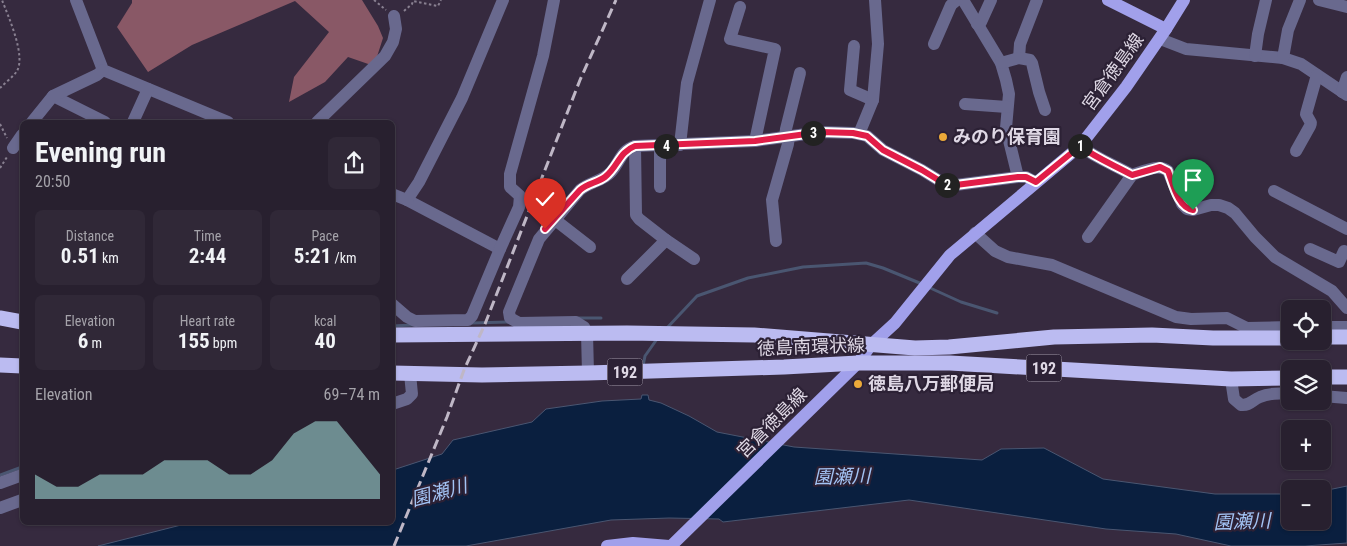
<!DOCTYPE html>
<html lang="en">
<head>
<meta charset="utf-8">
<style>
	body { margin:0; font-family:"Roboto Condensed","Noto Sans JP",sans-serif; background:#302837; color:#f1f3f6; height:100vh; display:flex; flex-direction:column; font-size:19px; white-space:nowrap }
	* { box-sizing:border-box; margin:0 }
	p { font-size:16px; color:#a5a3aa }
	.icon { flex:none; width:28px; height:28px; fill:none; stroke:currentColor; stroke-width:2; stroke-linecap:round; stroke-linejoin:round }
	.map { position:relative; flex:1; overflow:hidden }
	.sheet { position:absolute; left:20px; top:120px; width:375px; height:405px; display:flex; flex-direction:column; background:#28202f; border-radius:8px; box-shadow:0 1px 4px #0004,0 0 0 1px #443e4b }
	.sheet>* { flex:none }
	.buttons { position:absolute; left:1281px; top:300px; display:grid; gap:10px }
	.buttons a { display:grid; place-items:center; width:50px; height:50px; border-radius:8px; background:#28202f; box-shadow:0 1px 4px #0004,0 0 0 1px #443e4b; font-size:25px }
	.pin { position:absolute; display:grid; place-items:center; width:42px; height:42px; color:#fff; margin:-51px -21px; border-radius:50% 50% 50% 0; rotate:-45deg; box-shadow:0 0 5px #0007 }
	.pin .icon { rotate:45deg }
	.km { position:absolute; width:25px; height:25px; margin:-12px; border-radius:50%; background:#222; color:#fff; font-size:14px; line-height:25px; text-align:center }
	.round { display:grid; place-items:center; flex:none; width:52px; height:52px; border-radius:8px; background:#302837 }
	.summary { display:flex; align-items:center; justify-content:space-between; height:85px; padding:0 15px }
	h1 { font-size:28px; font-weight:700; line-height:38px }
	.stats { display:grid; grid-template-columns:repeat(3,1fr); gap:8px; height:85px; padding:5px 15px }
	.stats div { display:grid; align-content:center; border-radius:8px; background:#302837; text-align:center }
	.stats b { font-size:21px; font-weight:700 }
	.stats small { font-size:14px; font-weight:400 }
	.stats p { font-size:14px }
	.chart { height:140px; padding:10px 15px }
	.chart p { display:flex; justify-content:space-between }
	.chart svg { width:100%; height:90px; margin-top:5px; fill:#8bbbb9; opacity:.7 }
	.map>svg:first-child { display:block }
	.forest { fill:#895866 }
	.water { fill:#0a1f3f; stroke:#4a5671 }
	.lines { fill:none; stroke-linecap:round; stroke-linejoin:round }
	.stream { stroke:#4a5671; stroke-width:3 }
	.path { stroke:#898091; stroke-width:2; stroke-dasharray:2.5 2.5; stroke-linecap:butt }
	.minor { stroke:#69698e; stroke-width:12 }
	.major { stroke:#a1a0eb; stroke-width:12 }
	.highway { stroke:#bbbbf1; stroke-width:15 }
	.rail { stroke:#bfb7c6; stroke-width:3; stroke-dasharray:10 5; stroke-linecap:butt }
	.route-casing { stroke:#fff; stroke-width:10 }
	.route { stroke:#e11d48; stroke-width:6 }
	.poi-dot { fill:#eba939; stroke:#2c2135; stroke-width:2 }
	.labels { text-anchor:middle; stroke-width:4.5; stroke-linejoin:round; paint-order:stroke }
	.shield { fill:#2c2135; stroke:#a9a1b0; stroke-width:1 }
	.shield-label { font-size:16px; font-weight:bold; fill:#dfd8e5 }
	.street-label { font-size:18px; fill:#dfd8e5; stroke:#2c2135 }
	.poi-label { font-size:18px; font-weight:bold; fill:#dfd8e5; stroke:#2c2135; text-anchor:start }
	.water-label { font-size:19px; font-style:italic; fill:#a3c3f4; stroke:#2c2135 }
</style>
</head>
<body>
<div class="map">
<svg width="1347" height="546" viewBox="0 0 1347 546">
	<rect width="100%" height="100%" fill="#362a3f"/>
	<path class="forest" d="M132,0H362L378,26L383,38L374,66L348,57L325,82L289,102L294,77L329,32L295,1L192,45L148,72L117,27L132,3Z"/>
	<path class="water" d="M642,395H648L649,400L661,403L689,416L717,432L794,447L982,460L1001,449L1044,448L1103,479L1215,494H1290V521H1322L1323,491L1347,486V543L1305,546H1231L1176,534L1106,529L909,500L723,522L719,519L669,518L611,520L466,546H98L189,523L392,522L393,470L442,454L453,440L532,422L546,409L602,401L641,399Z"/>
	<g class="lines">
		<g class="stream">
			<path d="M928,287L961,302L997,313"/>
			<path d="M579,318H601"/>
			<path d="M472,323L508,322"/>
			<path d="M392,326L413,325"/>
			<path d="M666,329L697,296L748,278L803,267L866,263L883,268L922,284"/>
			<path d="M643,366L645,356L657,339"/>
			<path d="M0,475L22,467"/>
		</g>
		<g class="path">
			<path d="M374,0L386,10"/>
			<path d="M404,11L412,4L413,1L438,6L441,0"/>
			<path d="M0,88C5,83 13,77 17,71C26,55 8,16 2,0"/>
			<path d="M0,124L7,138"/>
			<path d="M0,168L7,157"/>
		</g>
		<g class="minor">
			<path d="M76,0L103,70L228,122"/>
			<path d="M963,0L1001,63L1006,80L1009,94L1006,128L1018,177H1026L1035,182"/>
			<path d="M1319,0L1347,7"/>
			<path d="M740,7L730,39L775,49L755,141"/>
			<path d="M977,24L981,22L991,0"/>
			<path d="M1160,39L1186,49L1283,58L1301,64L1347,95"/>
			<path d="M934,44L951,5L957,0"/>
			<path d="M854,46L850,90L873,100"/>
			<path d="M1255,56L1258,34L1266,0"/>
			<path d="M1019,58L1020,44L1037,0"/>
			<path d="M1283,58L1288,30L1300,0"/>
			<path d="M1001,63L1019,58L1030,60L1032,63L1039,92L1045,110"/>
			<path d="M1342,92L1347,77"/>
			<path d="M53,96L105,122"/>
			<path d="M965,104L1007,107"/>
			<path d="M32,122L53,96L97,75L103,70"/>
			<path d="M133,122L148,89"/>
			<path d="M317,122L385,56L393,42L396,29L394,16"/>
			<path d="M859,134L873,100L878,44L875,0"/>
			<path d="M785,137L786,129L800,73"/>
			<path d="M680,145L687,83L710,0"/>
			<path d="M1080,146C1096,158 1114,165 1132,175C1142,172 1159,163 1168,171L1182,204L1187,209L1193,210L1211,205H1219L1228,208L1235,213L1255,237L1275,257L1332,291L1347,308"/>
			<path d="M13,148L22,135"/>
			<path d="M1296,151L1310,126L1311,123L1306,114L1317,75"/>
			<path d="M660,187V146"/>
			<path d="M1274,191L1347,229"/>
			<path d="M392,194L407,200L500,249"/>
			<path d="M407,200L419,182L462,98L503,0"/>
			<path d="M554,219L590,247"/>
			<path d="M975,233L995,251L1008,257L1052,265L1176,317L1191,319L1227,318L1247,328L1290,327"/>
			<path d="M1088,237L1132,175"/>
			<path d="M666,240L694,259"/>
			<path d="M776,241L772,200L788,144L789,137"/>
			<path d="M1310,249L1339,262L1344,251L1347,252"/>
			<path d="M627,279L666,240L639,219L636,215L635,146"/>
			<path d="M392,304L407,317L415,321L468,320L472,316L500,249L519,207L520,196L510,187V174L543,56L554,0"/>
			<path d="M1322,327H1347"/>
			<path d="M588,373L587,333L584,327L576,322L519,323L510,318L509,312L539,239L580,190C590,182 603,181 611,172C621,161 620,151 635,146L755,141L821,132L853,133L867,136L883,150L922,170L948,186L1018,177"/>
			<path d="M1231,379L1234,399L1241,405C1250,406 1252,400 1260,397C1269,393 1280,393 1290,394"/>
			<path d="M1322,396L1347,398"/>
			<path d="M392,404L407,399L412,394L410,374"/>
			<path d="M0,483L22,475"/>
			<path d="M0,508L22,500"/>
		</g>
		<g class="major">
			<path d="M1108,0L1166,29"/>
			<path d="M607,546L633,543L669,546"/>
			<path d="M671,546L858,363L871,345L895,323L950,255L1080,146L1126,87L1166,29L1184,0"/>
		</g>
		<g class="highway">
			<path d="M0,318L22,322"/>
			<path d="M392,335L627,333L754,335L915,348L949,347L1054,337L1152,335L1213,338H1290"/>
			<path d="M1322,337H1347"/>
			<path d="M0,365L22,366"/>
			<path d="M392,373L482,375L588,373L784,367L858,363H950L1231,379L1290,378"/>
			<path d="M1322,377H1347"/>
		</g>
		<path class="rail" d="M394,546L447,417L464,370L485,324L580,80L616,0"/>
	</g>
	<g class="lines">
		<g class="route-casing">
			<path id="route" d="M545,229L580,190C588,183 597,183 605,177C618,167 619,152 635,146L755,141L821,132L853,133L867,136L883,150L922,170L948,186L1018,177H1026L1036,182L1080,146C1096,158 1114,165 1132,175L1160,167L1168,171C1173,184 1178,208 1193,210"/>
		</g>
		<use href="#route" class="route"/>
	</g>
	<g class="poi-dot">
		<circle cx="943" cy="137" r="5"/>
		<circle cx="858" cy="384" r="5"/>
	</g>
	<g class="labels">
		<g class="shield">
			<rect x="1026.5" y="354.5" width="35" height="27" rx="4"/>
			<rect x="607.5" y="358.5" width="35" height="27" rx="4"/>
		</g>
		<g class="shield-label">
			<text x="1044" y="374">192</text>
			<text x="625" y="378">192</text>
		</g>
		<g class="street-label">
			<text transform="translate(1113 72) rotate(-54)" y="6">宮倉徳島線</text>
			<text transform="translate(811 347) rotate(-2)" y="6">徳島南環状線</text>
			<text transform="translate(772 423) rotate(-45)" y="6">宮倉徳島線</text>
		</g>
		<g class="poi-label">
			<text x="953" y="143">みのり保育園</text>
			<text x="868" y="390">徳島八万郵便局</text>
		</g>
		<g class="water-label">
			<text transform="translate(842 476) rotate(-1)" y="7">園瀬川</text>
			<text transform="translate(439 492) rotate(-15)" y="7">園瀬川</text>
			<text transform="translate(1242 521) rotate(-2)" y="7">園瀬川</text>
		</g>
	</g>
</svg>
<div class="buttons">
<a><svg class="icon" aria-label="locate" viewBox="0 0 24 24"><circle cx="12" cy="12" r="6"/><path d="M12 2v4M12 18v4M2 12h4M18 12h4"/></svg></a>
<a><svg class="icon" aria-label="layers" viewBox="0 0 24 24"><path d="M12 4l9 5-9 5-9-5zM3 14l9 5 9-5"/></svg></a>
<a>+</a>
<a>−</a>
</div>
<div class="pin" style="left:1193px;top:210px;background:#1e9e55"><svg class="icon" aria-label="arrive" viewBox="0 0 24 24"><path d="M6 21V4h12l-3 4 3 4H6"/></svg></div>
<div class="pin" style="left:545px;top:229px;background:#d93025"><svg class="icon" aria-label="check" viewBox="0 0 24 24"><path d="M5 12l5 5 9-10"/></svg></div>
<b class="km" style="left:1080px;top:146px">1</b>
<b class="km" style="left:947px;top:185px">2</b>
<b class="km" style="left:813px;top:133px">3</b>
<b class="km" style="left:666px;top:146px">4</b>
<section class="sheet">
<div class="summary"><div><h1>Evening run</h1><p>20:50</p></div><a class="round"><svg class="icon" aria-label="share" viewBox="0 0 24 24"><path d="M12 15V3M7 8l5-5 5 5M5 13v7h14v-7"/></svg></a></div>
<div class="stats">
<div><p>Distance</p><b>0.51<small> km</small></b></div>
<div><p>Time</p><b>2:44</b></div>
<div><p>Pace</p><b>5:21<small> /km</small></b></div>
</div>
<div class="stats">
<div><p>Elevation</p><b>6<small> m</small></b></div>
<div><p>Heart rate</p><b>155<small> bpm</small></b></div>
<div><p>kcal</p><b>40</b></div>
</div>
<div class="chart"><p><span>Elevation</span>69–74 m</p>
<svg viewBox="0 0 160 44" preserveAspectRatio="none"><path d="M0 44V32L10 38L20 38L30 32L40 32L50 32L60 25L70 25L80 25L90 32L100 32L110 25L120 12L130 6L140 6L150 19L160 32V44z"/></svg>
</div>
</section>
</div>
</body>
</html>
